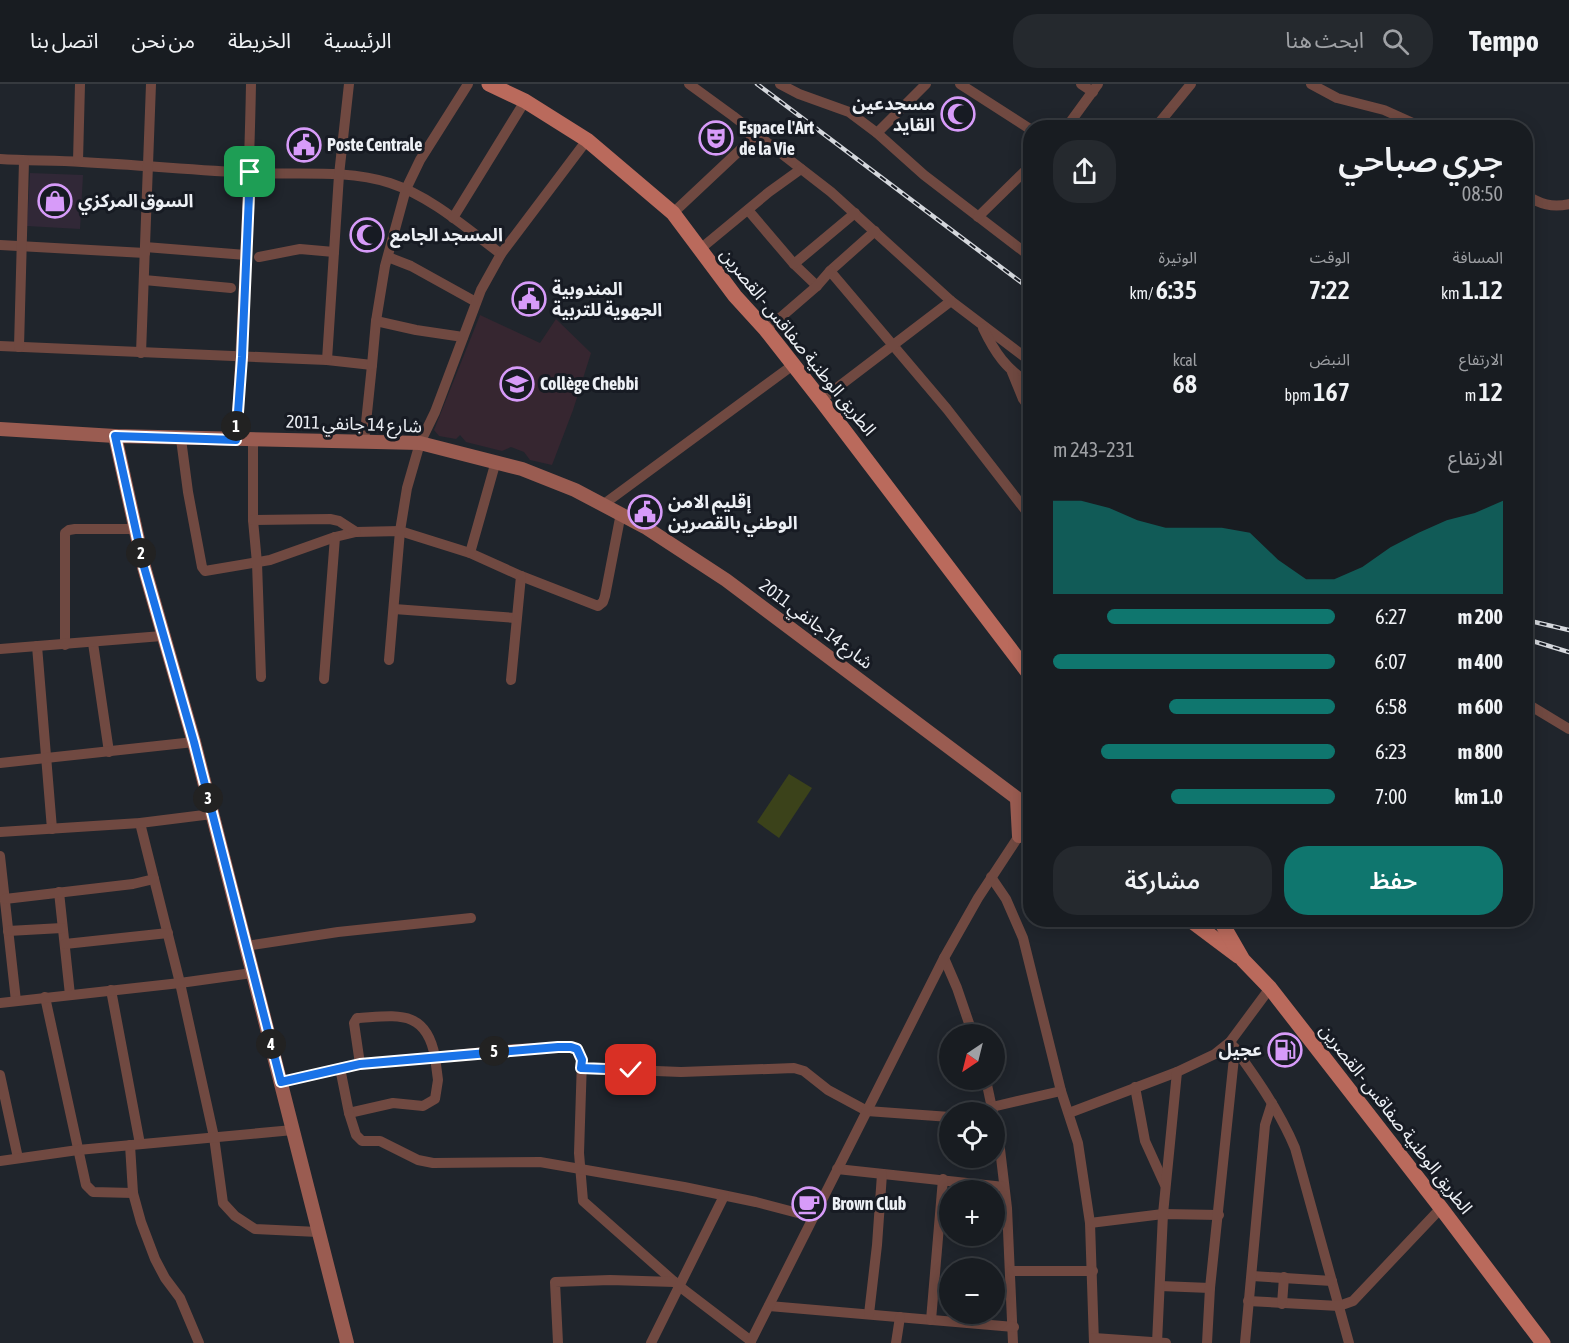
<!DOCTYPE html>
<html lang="ar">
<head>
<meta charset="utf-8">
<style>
	body { margin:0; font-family:"Asap Condensed","Noto Sans Arabic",sans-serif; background:#25292e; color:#f1f3f6; direction:rtl; height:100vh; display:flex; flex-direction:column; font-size:22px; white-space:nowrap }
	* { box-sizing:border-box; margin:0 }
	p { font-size:20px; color:#9fa1a5 }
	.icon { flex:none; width:33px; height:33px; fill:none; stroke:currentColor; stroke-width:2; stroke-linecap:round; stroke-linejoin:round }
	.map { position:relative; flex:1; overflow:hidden; direction:ltr }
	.panel { position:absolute; left:1023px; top:36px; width:510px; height:807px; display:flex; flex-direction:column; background:#181c21; border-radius:24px; box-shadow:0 3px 15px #0003,0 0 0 2px #363a3f; direction:rtl }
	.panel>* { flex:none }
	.needle { width:39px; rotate:215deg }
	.controls { position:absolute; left:939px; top:940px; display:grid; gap:12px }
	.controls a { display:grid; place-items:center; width:66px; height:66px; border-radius:50%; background:#181c21; box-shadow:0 3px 15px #0003,0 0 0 2px #363a3f; font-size:30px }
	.pin { position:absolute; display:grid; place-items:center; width:51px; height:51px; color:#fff; margin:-26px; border-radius:12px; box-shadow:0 3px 9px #0006 }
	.km { position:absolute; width:30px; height:30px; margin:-15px; border-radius:50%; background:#222; color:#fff; font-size:16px; line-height:30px; text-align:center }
	.round { display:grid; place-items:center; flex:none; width:63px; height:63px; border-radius:24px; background:#25292e }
	.overview { display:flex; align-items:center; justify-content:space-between; height:102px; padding:0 30px }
	h1 { font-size:33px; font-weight:600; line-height:45px }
	.stats { display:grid; grid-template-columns:repeat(3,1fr); gap:9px; height:102px; padding:6px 30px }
	.stats div { display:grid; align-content:center }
	.stats b { font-size:26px; font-weight:600 }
	.stats small { font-size:16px; font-weight:400 }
	.stats p { font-size:16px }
	.chart { height:168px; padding:12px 30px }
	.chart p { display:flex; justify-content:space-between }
	.chart svg { width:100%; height:108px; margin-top:6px; fill:#0f766e; opacity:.7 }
	.primary-button { display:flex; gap:12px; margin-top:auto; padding:12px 30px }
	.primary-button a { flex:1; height:69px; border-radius:24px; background:#0f766e; color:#fff; font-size:24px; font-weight:600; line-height:69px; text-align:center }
	.primary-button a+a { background:#25292e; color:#f1f3f6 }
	ul { padding:0 30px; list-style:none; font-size:20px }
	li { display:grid; grid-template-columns:96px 72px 1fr; align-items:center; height:45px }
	li i { height:15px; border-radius:8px; background:#0f766e }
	header { display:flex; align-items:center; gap:36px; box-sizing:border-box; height:84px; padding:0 30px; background:#181c21; border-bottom:2px solid #363a3f }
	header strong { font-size:28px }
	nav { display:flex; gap:33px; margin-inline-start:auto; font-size:21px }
	.search { width:420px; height:54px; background:#25292e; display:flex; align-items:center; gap:15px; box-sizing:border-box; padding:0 21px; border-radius:24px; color:#9fa1a5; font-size:22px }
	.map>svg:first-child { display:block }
	.commercial { fill:#312837 }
	.education { fill:#362630 }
	.garden { fill:#3b421a }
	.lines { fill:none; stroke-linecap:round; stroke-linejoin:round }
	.street { stroke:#704941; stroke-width:10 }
	.secondary { stroke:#9a5c51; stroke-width:14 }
	.primary { stroke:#ba6a5c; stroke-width:15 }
	.rail-casing { stroke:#d4d7dc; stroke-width:4.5 }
	.rail { stroke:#171b23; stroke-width:2; stroke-dasharray:7; stroke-linecap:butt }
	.route-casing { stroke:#fff; stroke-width:12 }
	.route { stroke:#1a73e8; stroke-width:8 }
	.labels { text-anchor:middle; stroke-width:6; stroke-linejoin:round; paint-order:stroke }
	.poi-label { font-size:18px; font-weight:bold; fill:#edf0f5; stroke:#171b23; text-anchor:start }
	.street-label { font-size:18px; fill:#edf0f5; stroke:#171b23 }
</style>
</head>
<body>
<header>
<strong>Tempo</strong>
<div class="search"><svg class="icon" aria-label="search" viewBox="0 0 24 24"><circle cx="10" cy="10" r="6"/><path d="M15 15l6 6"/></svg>ابحث هنا</div>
<nav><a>الرئيسية</a><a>الخريطة</a><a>من نحن</a><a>اتصل بنا</a></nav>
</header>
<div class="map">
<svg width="1569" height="1259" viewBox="0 0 1569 1259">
	<rect width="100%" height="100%" fill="#20252c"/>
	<path class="commercial" d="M30,89L83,91L80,145L27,142Z"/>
	<path class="education" d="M480,231L540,259L556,235L591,269L573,326L552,381L530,376L524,368L511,363L502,367L466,358L460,351L456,355L439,352L434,346Z"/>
	<path class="garden" d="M789,690L812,704L779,754L757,738Z"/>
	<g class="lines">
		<g class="street">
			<path d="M689,0L733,32L831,108L951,217L1030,277"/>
			<path d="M780,0L799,10L849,28L877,49L924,91L1027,170L1030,171"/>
			<path d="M960,0L1030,45"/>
			<path d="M1081,0L1093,8"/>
			<path d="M1311,0L1337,14L1384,26L1424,44"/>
			<path d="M1066,44L1098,0"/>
			<path d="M1155,44L1191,0"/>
			<path d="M877,49L926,0"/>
			<path d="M0,75C27,77 55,76 82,78C138,81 194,86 250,89C296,91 346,85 390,99C432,113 466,144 501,170"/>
			<path d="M78,77L80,0"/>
			<path d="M1526,111C1540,120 1552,124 1569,120"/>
			<path d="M748,126L794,180L817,202"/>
			<path d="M673,129L756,51"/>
			<path d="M978,133L1030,82"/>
			<path d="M453,134L525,17"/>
			<path d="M0,161L145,169"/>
			<path d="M145,163L246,171"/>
			<path d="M699,166L769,108L801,85"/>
			<path d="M259,173L300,165L334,168"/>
			<path d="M388,173L411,182L476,218"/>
			<path d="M794,180L855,129"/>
			<path d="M830,187L875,147"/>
			<path d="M144,196L231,204"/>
			<path d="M376,237L416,246L463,253"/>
			<path d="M983,244C995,269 1006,285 1030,300"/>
			<path d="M766,246L817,202L830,187L947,325L1030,432"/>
			<path d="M0,262L327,276L372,281L364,358"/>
			<path d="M19,263L24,77"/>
			<path d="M141,269L151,0"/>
			<path d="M327,276L339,91L349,0"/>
			<path d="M372,281L376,237L385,182L406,105L420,76L468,0"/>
			<path d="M1012,288L1023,315L1030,325"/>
			<path d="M821,316L951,217"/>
			<path d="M181,355L188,408L202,483L205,487L270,476L335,453L356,448L400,447L470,469L521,492L598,522L603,518L605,512L621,429"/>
			<path d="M236,356C242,237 249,119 251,0"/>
			<path d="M253,357V436L257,479L261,593"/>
			<path d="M604,420L793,281"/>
			<path d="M253,436L330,435L339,437L356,448"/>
			<path d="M470,469L496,377"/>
			<path d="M394,525L516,534"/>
			<path d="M93,559L109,668"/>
			<path d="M65,561V449L69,446L75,445H135"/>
			<path d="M37,562L52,745"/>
			<path d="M0,565L162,552"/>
			<path d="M389,576L400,447L407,404L420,359L435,328L481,206L501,170L587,56"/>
			<path d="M324,595L335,453"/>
			<path d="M511,596L521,492"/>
			<path d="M1526,619L1569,645"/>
			<path d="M0,679L194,658"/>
			<path d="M140,739L180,899L214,1053L223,1119L235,1132L255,1145L318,1148"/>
			<path d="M0,748L140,739L212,730"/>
			<path d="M0,772L16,917"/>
			<path d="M991,793L1006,815L1023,854L1061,1007L1078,1059L1090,1139L1094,1259"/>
			<path d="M59,808L70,911"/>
			<path d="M5,815L133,800L154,795"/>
			<path d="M8,847L62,844"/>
			<path d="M65,860L168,849"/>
			<path d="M246,862L338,848L471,834"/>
			<path d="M944,874L957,904L973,951"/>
			<path d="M111,906L140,1060"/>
			<path d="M45,913L86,1101L93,1108L133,1109"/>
			<path d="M0,919L180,899L252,889"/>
			<path d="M1230,958C1255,992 1279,1026 1295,1064L1349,1259"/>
			<path d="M360,980L354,939L357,934C396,932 426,924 435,973L514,965L571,963L577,965L582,976L579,1069L583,1117L679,1202L751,1257"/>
			<path d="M581,984L681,988L794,984L804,987L828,1006L867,1027L950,1033"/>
			<path d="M0,991L18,1074"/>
			<path d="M986,996L993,1029"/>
			<path d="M281,998L340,984L349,1029L393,1019L423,1022L435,1015L438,996L435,973L360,980L340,984"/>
			<path d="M1135,1003L1145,1057L1165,1101"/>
			<path d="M992,1023L1061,1007"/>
			<path d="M349,1029L356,1051L362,1057H380L418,1076L433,1079L540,1078L684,1103L756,1118L813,1133"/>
			<path d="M1069,1029L1177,988L1215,970L1230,958L1270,904"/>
			<path d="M994,1034L1000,1065L1007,1124L1013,1259"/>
			<path d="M130,1061L133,1109L141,1138L155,1175L165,1194L180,1214L199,1259"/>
			<path d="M0,1077L78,1066L293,1046"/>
			<path d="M837,1085L1004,1103"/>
			<path d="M1090,1139L1163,1130L1219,1131"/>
			<path d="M1011,1187H1093"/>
			<path d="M1252,1192L1332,1197"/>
			<path d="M1160,1202L1210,1204"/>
			<path d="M1248,1217L1339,1222L1353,1217L1441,1124"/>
			<path d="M1282,1220L1284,1193"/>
			<path d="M769,1222L1014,1243"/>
			<path d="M869,1230L877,1161L882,1090"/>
			<path d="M931,1236L943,1095"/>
			<path d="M1094,1254L1166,1259"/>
			<path d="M558,1259L555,1198L610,1196L675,1198"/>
			<path d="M651,1259L724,1112"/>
			<path d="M750,1259L944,874L978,814L1030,735"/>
			<path d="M896,1259L900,1233"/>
			<path d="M1157,1259L1163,1130L1177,988"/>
			<path d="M1207,1259L1210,1204L1235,964"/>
			<path d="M1245,1259L1265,1041L1272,1019"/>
		</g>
		<g class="secondary">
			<path d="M0,345L115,352L420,359L522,385L575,406L645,443L726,496L1030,724"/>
			<path d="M115,352L144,483L194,658L347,1259"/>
			<path d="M1017,715L1019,752L1030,745"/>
		</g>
		<g class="primary">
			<path d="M489,0L525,17L587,56L673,129L735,212L766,246L821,316L1030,591"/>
			<path d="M1190,836L1238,872"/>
			<path d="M1220,836L1243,876L1270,904L1441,1124L1543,1259"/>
		</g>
		<g class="rail-casing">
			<g id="rail">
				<path d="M757,0L1030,205"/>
				<path d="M1526,536L1569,546"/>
				<path d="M1526,555L1569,568"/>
			</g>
		</g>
		<use href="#rail" class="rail"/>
	</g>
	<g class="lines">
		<g class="route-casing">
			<path id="route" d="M250,88L242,273L236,356L115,352L144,483L194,658L281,998L360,980L558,963H571L577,965L582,976L581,984L631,986"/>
		</g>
		<use href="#route" class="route"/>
	</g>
	<defs>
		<g id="mosque-ring" transform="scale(1.725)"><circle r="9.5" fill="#171b23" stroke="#d79bf9" stroke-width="1.5"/><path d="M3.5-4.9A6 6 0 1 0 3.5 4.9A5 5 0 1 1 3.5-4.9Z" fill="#d79bf9"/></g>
		<g id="theatre-ring" transform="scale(1.725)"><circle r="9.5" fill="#171b23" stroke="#d79bf9" stroke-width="1.5"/><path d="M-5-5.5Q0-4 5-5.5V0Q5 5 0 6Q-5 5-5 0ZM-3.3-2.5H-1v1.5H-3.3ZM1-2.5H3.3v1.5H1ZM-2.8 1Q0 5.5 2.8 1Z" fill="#d79bf9"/></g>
		<g id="civic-ring" transform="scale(1.725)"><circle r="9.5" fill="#171b23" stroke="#d79bf9" stroke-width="1.5"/><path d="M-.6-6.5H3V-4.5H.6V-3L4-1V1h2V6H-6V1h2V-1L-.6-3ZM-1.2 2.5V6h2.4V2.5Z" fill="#d79bf9"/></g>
		<g id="shop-ring" transform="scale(1.725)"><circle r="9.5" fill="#171b23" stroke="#d79bf9" stroke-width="1.5"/><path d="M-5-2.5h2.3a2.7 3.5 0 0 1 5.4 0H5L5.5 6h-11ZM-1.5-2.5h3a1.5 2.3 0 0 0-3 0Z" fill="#d79bf9"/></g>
		<g id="school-ring" transform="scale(1.725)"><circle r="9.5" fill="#171b23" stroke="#d79bf9" stroke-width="1.5"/><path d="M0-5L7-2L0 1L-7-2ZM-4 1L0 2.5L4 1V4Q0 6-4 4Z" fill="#d79bf9"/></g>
		<g id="fuel-ring" transform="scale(1.725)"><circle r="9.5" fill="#171b23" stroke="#d79bf9" stroke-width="1.5"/><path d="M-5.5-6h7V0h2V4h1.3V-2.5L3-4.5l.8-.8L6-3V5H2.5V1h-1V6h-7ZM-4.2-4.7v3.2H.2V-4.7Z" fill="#d79bf9"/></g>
		<g id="cafe-ring" transform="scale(1.725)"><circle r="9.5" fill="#171b23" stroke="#d79bf9" stroke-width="1.5"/><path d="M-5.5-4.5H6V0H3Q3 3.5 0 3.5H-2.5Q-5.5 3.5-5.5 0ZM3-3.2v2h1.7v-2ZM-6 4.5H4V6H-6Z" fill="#d79bf9"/></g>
	</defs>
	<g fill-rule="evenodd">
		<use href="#mosque-ring" x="958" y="30"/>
		<use href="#theatre-ring" x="716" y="54"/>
		<use href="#civic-ring" x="304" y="61"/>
		<use href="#shop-ring" x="55" y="117"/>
		<use href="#mosque-ring" x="367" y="151"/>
		<use href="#civic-ring" x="529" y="215"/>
		<use href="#school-ring" x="517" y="300"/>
		<use href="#civic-ring" x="645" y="428"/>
		<use href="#fuel-ring" x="1285" y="966"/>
		<use href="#cafe-ring" x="809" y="1120"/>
	</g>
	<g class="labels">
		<g class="poi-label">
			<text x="935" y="26" text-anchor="end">مسجدعين<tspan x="935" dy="21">القايد</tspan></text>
			<text x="739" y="50">Espace l'Art<tspan x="739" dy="21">de la Vie</tspan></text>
			<text x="327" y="67">Poste Centrale</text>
			<text x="78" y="123">السوق المركزي</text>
			<text x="390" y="157">المسجد الجامع</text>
			<text x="552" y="211">المندوبية<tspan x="552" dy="21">الجهوية للتربية</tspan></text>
			<text x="540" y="306">Collège Chebbi</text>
			<text x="668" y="424">إقليم الامن<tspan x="668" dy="21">الوطني بالقصرين</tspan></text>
			<text x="1262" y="972" text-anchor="end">عجيل</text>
			<text x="832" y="1126">Brown Club</text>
		</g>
		<g class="street-label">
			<text transform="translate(798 258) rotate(51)" y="6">الطريق الوطنية صفاقس - القصرين</text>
			<text transform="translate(354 340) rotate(2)" y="6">شارع 14 جانفي 2011</text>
			<text transform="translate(816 540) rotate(37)" y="6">شارع 14 جانفي 2011</text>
			<text transform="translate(1396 1035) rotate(52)" y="6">الطريق الوطنية صفاقس - القصرين</text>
		</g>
	</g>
</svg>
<div class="controls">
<a><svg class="needle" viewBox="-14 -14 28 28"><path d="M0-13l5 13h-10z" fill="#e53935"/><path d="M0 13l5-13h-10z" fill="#9fa1a5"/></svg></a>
<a><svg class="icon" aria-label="locate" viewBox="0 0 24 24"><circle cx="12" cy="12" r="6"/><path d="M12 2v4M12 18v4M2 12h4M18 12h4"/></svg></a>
<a>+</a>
<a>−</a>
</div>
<div class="pin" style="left:250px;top:88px;background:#1e9e55"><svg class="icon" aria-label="arrive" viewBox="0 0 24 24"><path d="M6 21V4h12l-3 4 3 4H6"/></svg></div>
<div class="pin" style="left:631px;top:986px;background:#d93025"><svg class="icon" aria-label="check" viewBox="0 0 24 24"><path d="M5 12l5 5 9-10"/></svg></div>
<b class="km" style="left:236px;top:342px">1</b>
<b class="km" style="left:141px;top:469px">2</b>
<b class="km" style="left:208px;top:714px">3</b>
<b class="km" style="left:271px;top:960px">4</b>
<b class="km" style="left:494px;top:967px">5</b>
<section class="panel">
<div class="overview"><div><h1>جري صباحي</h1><p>08:50</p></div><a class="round"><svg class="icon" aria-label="share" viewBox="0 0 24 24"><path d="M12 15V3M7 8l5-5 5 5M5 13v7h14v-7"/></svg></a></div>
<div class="stats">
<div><p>المسافة</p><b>1.12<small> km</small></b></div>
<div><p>الوقت</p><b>7:22</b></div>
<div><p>الوتيرة</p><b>6:35<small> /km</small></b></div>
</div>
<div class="stats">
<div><p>الارتفاع</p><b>12<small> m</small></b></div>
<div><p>النبض</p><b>167<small> bpm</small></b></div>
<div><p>kcal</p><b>68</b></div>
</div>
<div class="chart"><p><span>الارتفاع</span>231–243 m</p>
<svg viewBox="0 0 160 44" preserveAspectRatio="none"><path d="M0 44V6L10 6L20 9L30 14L40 17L50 17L60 17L70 19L80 30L90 38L100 38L110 33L120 25L130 19L140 14L150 11L160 6V44z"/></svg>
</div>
<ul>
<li><b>200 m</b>6:27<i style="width:81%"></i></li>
<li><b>400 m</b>6:07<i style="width:100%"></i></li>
<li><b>600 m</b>6:58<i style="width:59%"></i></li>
<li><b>800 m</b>6:23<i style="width:83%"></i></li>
<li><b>1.0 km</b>7:00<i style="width:58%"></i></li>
</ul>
<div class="primary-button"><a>حفظ</a><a>مشاركة</a></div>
</section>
</div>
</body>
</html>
